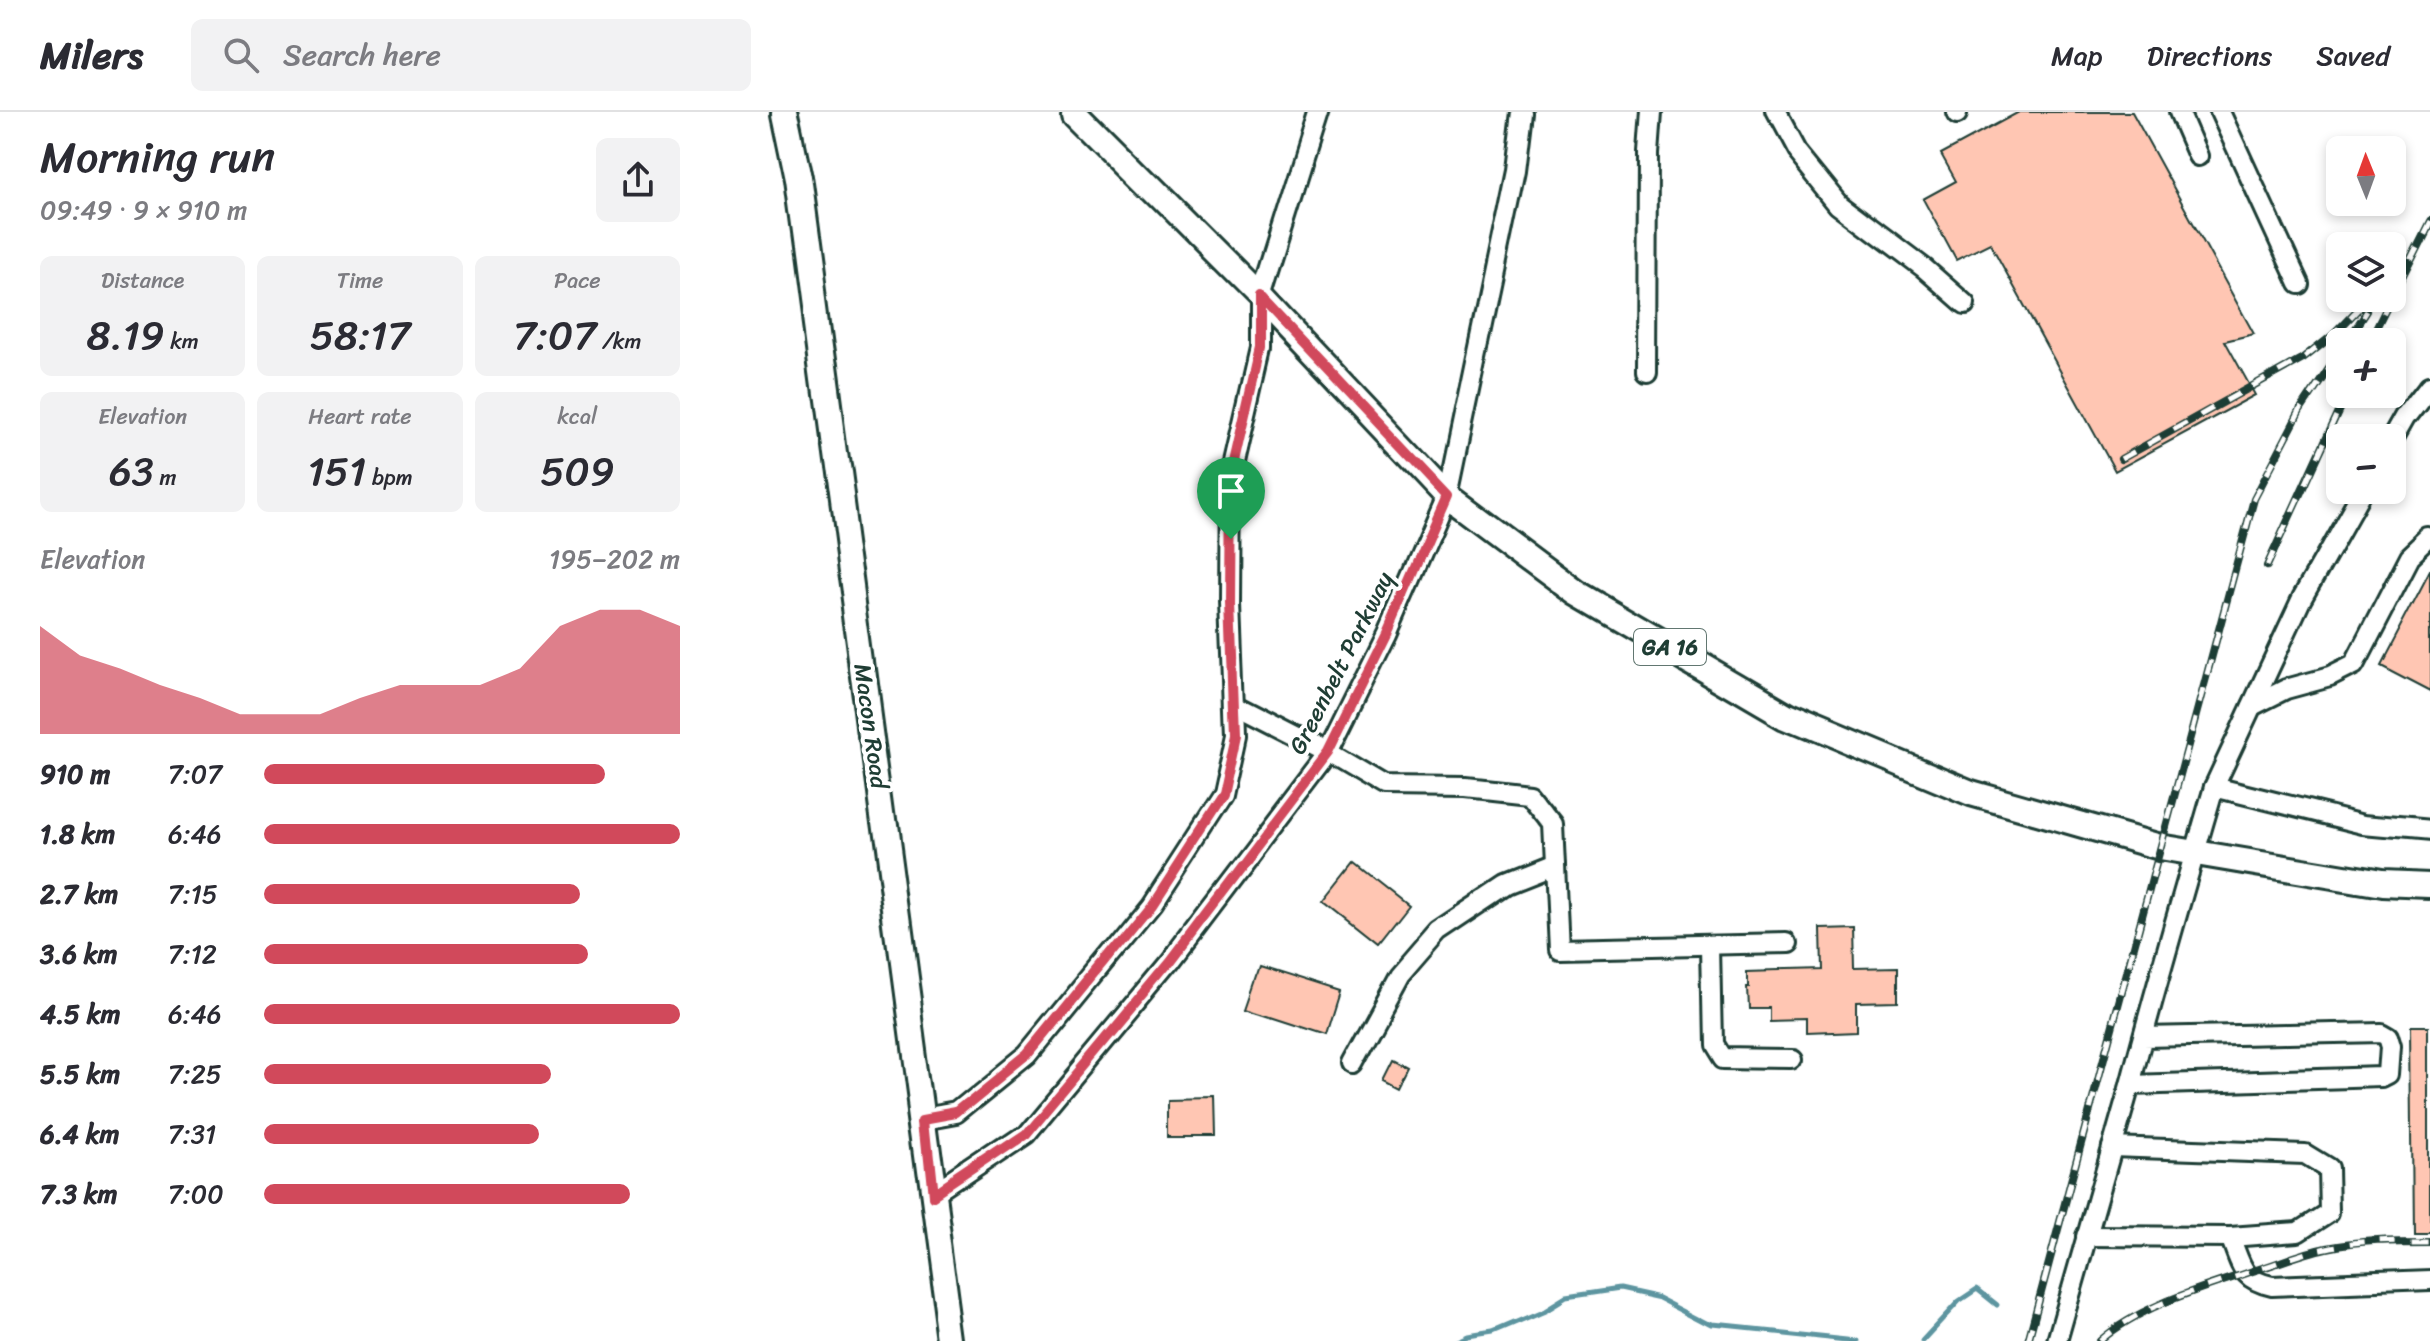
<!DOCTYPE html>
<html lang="en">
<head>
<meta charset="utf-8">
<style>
	body { margin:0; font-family:Sriracha,sans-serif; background:#f2f2f3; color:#2b2b33; height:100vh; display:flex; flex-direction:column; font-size:30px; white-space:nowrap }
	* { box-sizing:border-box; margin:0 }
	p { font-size:26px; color:#7c7c81 }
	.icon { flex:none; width:44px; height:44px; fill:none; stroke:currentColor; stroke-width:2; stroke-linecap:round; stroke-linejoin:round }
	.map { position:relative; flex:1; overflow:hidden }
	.panel { display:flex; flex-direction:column; background:#fff; width:720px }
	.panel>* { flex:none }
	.needle { width:52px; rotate:359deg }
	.fabs { position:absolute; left:1606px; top:24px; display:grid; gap:16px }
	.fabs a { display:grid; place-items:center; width:80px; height:80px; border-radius:12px; background:#fff; box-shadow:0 4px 12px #0003; font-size:40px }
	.pin { position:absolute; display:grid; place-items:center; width:68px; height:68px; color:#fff; margin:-82px -34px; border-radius:50% 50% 50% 0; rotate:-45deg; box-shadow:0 0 8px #0007 }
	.pin .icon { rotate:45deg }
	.round { display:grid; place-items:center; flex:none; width:84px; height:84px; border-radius:12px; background:#f2f2f3 }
	.head { display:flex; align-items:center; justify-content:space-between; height:136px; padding:0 40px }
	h1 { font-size:44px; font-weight:600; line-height:60px }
	.metrics { display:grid; grid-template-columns:repeat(3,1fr); gap:12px; height:136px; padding:8px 40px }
	.metrics div { display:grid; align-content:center; border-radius:12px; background:#f2f2f3; text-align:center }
	.metrics b { font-size:40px; font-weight:600 }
	.metrics small { font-size:22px; font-weight:400 }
	.metrics p { font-size:22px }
	.chart { height:224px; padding:16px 40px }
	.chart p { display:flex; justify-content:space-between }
	.chart svg { width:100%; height:144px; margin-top:8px; fill:#d1495b; opacity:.7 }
	ul { padding:0 40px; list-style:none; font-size:26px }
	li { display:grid; grid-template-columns:128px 96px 1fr; align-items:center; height:60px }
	li i { height:20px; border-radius:10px; background:#d1495b }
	header { display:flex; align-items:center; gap:48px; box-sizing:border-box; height:112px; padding:0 40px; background:#fff; border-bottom:2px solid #e1e1e2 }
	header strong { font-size:38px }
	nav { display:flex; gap:44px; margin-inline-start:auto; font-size:28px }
	.search { width:560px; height:72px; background:#f2f2f3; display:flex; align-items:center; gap:20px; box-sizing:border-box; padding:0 28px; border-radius:12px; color:#7c7c81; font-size:30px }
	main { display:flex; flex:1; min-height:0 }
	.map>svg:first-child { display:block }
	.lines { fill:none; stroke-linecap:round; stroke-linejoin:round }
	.stream { stroke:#5d95a0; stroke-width:5 }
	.building { fill:#ffc6b3; stroke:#1f3d34; stroke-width:2 }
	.minor-casing { stroke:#1f3d34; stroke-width:24 }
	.major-casing { stroke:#1f3d34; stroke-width:30 }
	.minor { stroke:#fff; stroke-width:18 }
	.major { stroke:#fff; stroke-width:24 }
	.rail-casing { stroke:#1f3d34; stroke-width:8 }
	.rail { stroke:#fff; stroke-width:5; stroke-dasharray:15; stroke-linecap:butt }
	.route-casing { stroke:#fff; stroke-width:16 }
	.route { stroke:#d1495b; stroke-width:10 }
	.labels { text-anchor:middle; stroke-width:8; stroke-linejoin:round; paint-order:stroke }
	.shield { fill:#fff; stroke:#627771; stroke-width:2 }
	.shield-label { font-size:22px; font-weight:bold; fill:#1f3d34 }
	.street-label { font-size:24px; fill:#1f3d34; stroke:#fff }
</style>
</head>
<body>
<header>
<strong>Milers</strong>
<div class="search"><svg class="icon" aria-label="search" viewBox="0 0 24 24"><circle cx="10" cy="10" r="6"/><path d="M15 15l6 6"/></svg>Search here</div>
<nav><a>Map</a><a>Directions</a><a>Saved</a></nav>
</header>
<main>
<section class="panel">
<div class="head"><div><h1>Morning run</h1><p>09:49 · 9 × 910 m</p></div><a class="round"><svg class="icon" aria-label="share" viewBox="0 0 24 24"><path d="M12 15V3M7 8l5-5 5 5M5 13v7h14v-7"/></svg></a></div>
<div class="metrics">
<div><p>Distance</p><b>8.19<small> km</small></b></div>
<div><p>Time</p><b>58:17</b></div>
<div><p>Pace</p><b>7:07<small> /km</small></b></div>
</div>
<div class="metrics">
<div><p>Elevation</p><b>63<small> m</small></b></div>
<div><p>Heart rate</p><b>151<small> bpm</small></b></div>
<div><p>kcal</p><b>509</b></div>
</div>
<div class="chart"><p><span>Elevation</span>195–202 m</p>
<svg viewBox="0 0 160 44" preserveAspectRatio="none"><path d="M0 44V11L10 20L20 24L30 29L40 33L50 38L60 38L70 38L80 33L90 29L100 29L110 29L120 24L130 11L140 6L150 6L160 11V44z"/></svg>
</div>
<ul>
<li><b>910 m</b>7:07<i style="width:82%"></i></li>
<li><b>1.8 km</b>6:46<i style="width:100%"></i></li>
<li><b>2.7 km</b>7:15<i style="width:76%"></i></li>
<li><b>3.6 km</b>7:12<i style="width:78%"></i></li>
<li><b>4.5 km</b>6:46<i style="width:100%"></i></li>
<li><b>5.5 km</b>7:25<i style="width:69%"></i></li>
<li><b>6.4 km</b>7:31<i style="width:66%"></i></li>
<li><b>7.3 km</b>7:00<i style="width:88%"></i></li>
</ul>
</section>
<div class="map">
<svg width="1710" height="1229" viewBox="0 0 1710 1229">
	<rect width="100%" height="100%" fill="#fff"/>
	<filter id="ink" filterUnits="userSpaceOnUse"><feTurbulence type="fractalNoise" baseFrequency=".0125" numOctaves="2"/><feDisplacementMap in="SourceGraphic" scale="16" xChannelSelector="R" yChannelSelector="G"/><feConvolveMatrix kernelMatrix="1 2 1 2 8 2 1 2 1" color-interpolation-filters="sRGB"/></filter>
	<g filter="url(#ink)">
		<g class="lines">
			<g class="stream">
				<path d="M737,1229L748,1224L773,1220L825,1198L846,1185L899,1177L940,1186L994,1214L1138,1229"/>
				<path d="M1202,1229L1239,1189L1257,1177L1277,1193"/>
			</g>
		</g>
		<g class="building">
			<path d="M1299,0H1412L1534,222L1505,229L1535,283L1395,359L1270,131L1236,148L1203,87L1236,69L1221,42Z"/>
			<path d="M1710,458V579L1660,553Z"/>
			<path d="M635,751L688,793L658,831L605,789Z"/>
			<path d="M1133,815L1134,856L1178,855V889L1136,890V919L1086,921V906L1050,907V895H1027L1026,873H1029V859L1100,857L1099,816Z"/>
			<path d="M540,856L619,881L606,923L526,897Z"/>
			<path d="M1691,914H1710V1120H1693Z"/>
			<path d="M671,946L686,954L676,974L661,966Z"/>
			<path d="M494,987L495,1025H449V988Z"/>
		</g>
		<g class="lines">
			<g class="minor-casing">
				<g id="minor">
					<path d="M1055,0L1076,39L1119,92L1204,156L1245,192"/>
					<path d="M1236,0L1237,2"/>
					<path d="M1459,0L1478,44"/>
					<path d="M1500,0L1579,172"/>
					<path d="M927,262L928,41L931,0"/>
					<path d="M1672,327L1685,304L1710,272"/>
					<path d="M514,593L608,641L664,674L746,675L809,682L833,712L839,837L1069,832"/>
					<path d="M1532,594L1566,577L1610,565L1634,553L1690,445L1710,426"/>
					<path d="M1494,675L1582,486L1643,378"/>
					<path d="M990,835L992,933L1000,946L1074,947"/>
					<path d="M1423,925L1661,920L1668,924L1671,934L1669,962L1663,965L1410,973C1436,873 1465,774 1494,675L1644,712L1710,718"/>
					<path d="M632,951L680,863L718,819L787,773L835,754"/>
					<path d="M204,1007L237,1001L307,944L432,791L502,683L515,623L510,490L511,363L540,237V185L598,0"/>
					<path d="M212,1085L306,1022L450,849L608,641L667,522L727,384L795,58L802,0"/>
					<path d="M1366,1124L1510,1125L1578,1120L1609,1100L1608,1056L1585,1042L1392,1035"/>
					<path d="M1510,1125C1522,1153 1520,1167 1552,1174L1710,1168"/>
					<path d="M1337,1229L1410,973"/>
				</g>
			</g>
			<g class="major-casing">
				<g id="major">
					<path d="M64,0L78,67L232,1229"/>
					<path d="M355,0L540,185L727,384L857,481L1067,604L1251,681L1440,735L1661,772L1710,774"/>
				</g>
			</g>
			<use href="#minor" class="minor"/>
			<use href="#major" class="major"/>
			<g class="rail-casing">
				<g id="rail">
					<path d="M1626,230L1646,199"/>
					<path d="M1650,230L1710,110"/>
					<path d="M1401,347L1583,246L1612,223L1648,186"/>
					<path d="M1547,454L1626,282"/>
					<path d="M1308,1229L1534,387L1580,299L1620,239"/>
					<path d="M1380,1229C1420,1193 1486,1175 1536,1158C1559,1151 1582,1141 1606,1136C1640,1129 1675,1129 1710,1129"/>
				</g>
			</g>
			<use href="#rail" class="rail"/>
		</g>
	</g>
	<g class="lines" filter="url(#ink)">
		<g class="route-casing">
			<path id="route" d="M540,185L727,384L667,522L608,641L450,849L306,1022L212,1085L204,1007L237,1001L307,944L432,791L502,683L515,623L510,490L511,363L540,237Z"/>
		</g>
		<use href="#route" class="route"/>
	</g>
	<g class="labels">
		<rect class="shield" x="914" y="517" width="72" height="36" rx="6"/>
		<g class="shield-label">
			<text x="950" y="543">GA 16</text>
		</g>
		<g class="street-label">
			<text transform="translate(621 551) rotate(-63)" y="8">Greenbelt Parkway</text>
			<text transform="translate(151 614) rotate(82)" y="8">Macon Road</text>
		</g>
	</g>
</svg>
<div class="fabs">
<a><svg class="needle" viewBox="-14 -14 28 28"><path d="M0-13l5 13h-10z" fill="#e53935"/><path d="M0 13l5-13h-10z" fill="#7c7c81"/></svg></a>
<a><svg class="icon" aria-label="layers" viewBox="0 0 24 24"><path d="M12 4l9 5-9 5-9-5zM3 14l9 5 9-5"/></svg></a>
<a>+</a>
<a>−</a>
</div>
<div class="pin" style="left:511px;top:427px;background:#1e9e55"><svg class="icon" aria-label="arrive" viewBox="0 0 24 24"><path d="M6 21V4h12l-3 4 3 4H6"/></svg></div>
</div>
</main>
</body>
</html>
